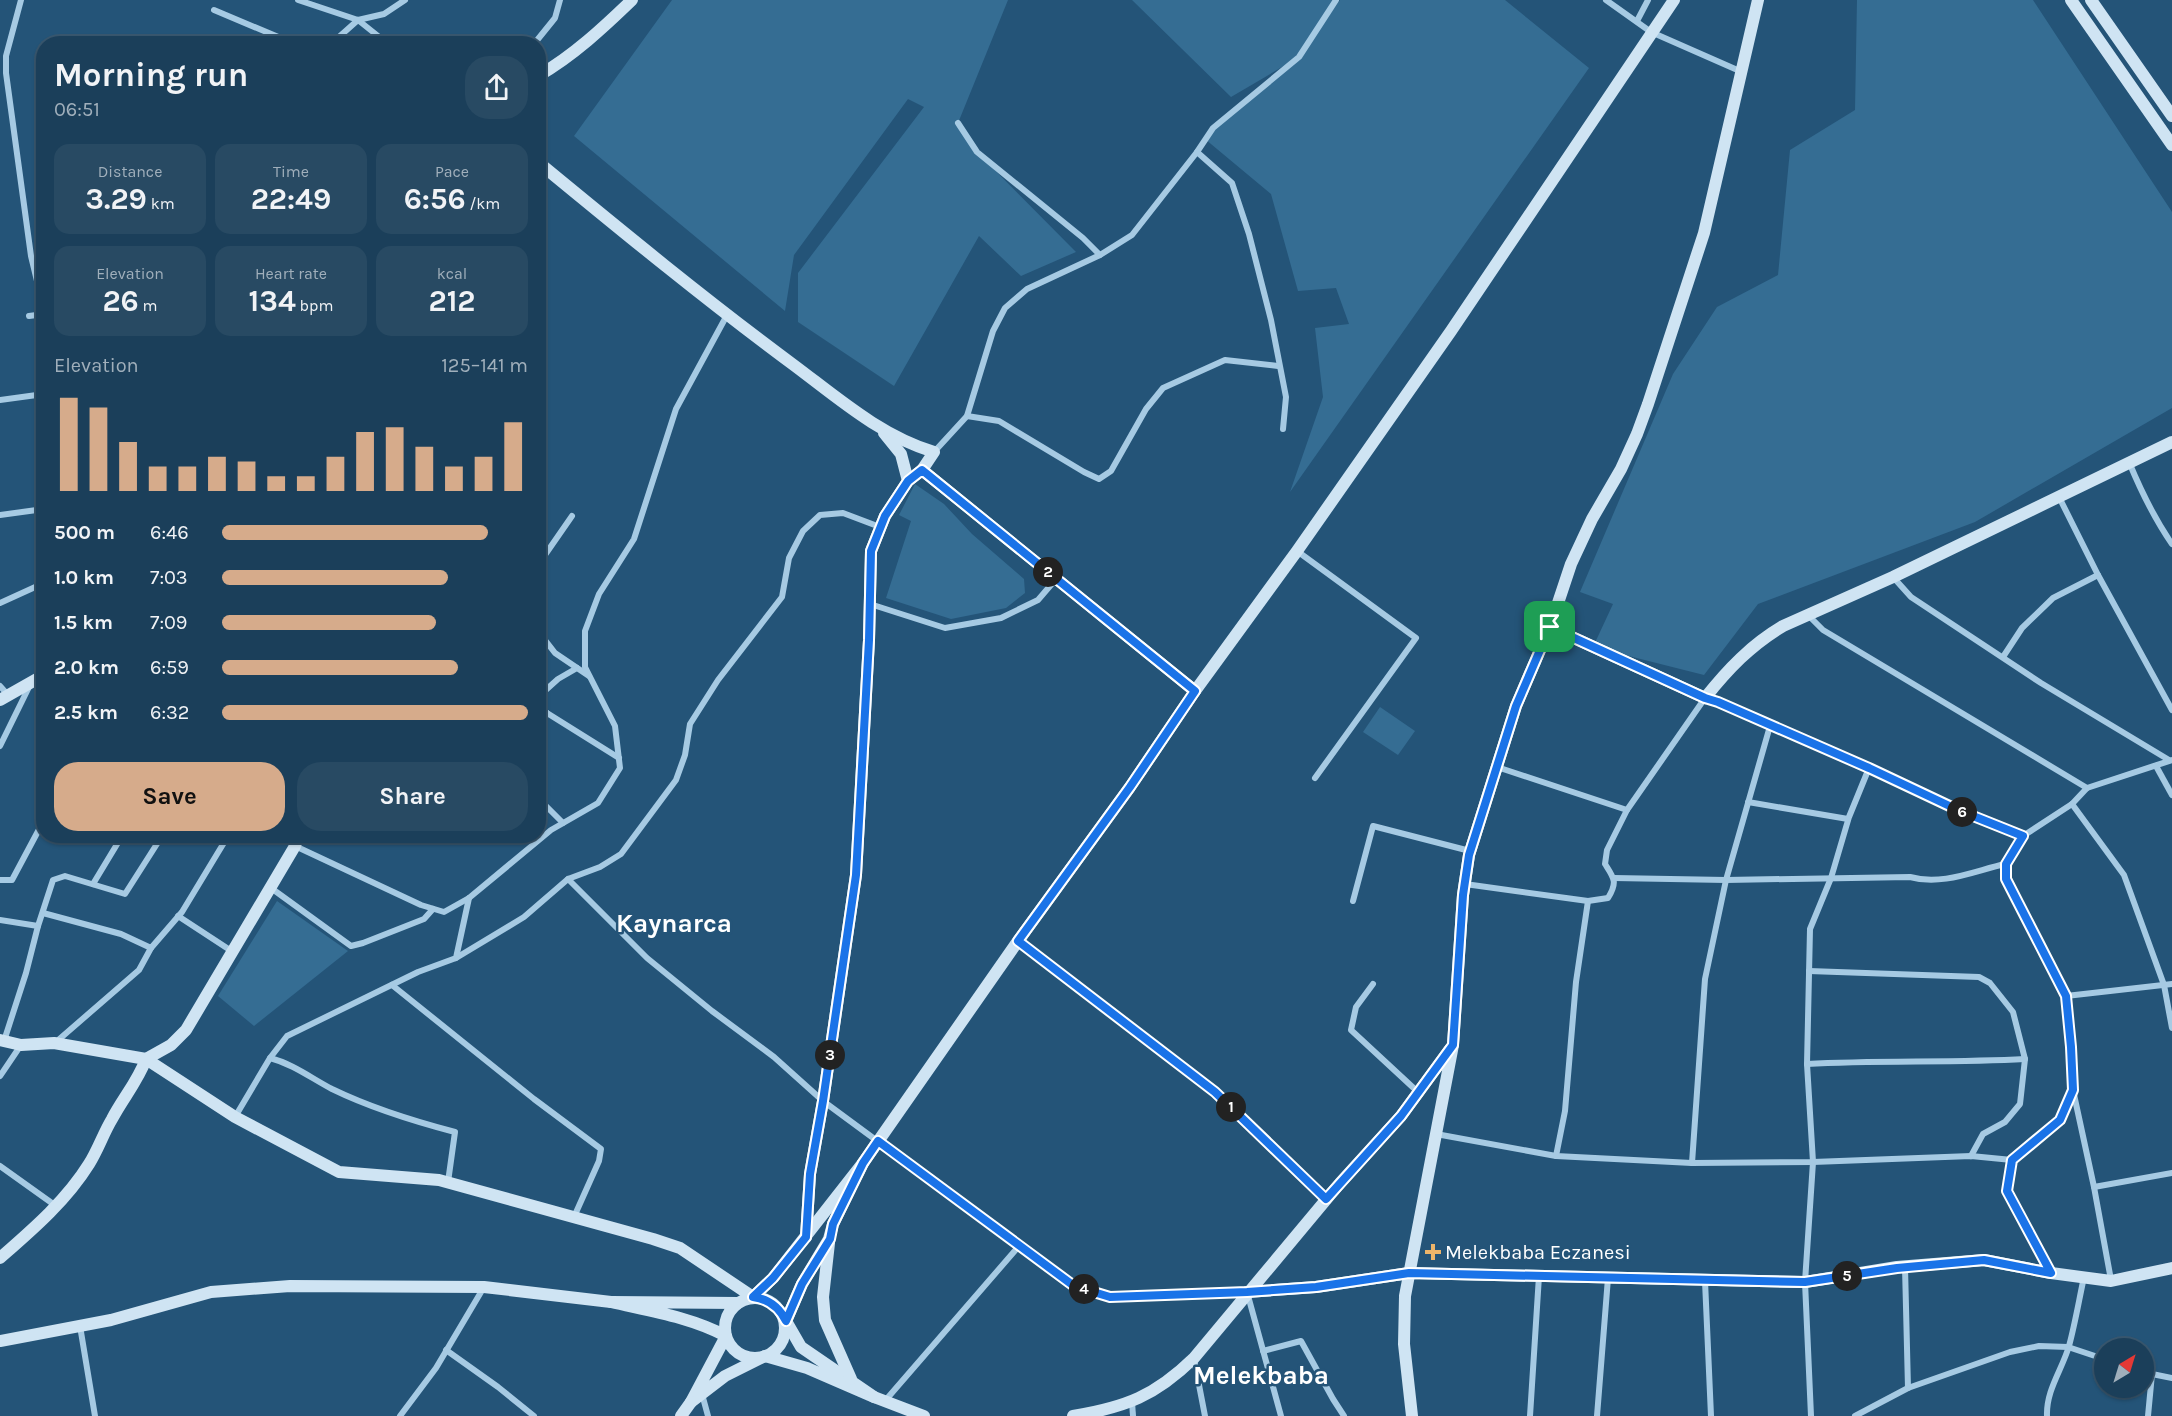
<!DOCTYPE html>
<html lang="en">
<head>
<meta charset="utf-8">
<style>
	body { margin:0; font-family:Karla,sans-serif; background:#284a63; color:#f1f3f6; height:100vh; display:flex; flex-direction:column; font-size:22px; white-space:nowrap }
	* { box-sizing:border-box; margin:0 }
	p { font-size:20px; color:#a0afbb }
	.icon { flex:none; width:33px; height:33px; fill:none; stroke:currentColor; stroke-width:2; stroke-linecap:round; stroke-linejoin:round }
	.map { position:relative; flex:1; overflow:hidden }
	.side { position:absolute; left:36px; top:36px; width:510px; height:807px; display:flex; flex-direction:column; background:#1b3f5a; border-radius:24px; box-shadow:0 2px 4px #0004,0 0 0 2px #395870 }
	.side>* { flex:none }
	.needle { width:39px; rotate:38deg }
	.controls { position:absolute; left:2094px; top:1338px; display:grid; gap:12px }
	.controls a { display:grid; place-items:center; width:60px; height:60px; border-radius:50%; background:#1b3f5a; box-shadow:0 2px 4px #0004,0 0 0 2px #395870; font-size:30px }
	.pin { position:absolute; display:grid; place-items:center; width:51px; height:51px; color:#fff; margin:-26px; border-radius:12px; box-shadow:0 3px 9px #0006 }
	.km { position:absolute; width:30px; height:30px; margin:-15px; border-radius:50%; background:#222; color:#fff; font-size:16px; line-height:30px; text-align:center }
	.round { display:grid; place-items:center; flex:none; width:63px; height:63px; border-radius:24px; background:#284a63 }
	.overview { display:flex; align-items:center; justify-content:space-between; height:102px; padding:0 18px }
	h1 { font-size:33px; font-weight:700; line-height:45px }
	.metrics { display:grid; grid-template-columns:repeat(3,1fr); gap:9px; height:102px; padding:6px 18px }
	.metrics div { display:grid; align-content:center; border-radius:15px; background:#284a63; text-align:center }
	.metrics b { font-size:30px; font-weight:700 }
	.metrics small { font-size:16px; font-weight:400 }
	.metrics p { font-size:16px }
	.chart { height:168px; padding:12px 18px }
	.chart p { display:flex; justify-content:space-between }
	.chart svg { width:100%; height:108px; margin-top:6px; stroke:#d6ab8b; stroke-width:6 }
	.button { display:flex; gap:12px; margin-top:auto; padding:12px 18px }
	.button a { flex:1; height:69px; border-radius:24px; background:#d6ab8b; color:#111; font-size:24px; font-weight:700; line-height:69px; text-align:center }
	.button a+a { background:#284a63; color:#f1f3f6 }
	ul { padding:0 18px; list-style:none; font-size:20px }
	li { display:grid; grid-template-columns:96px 72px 1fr; align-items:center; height:45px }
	li i { height:15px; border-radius:8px; background:#d6ab8b }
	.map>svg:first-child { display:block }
	.green { fill:#356d93 }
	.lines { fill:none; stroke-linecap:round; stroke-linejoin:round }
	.street { stroke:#a6cae3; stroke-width:6 }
	.secondary { stroke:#cfe4f3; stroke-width:12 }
	.route-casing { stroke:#fff; stroke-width:12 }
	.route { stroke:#1a73e8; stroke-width:8 }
	.poi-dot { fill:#edb56a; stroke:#245478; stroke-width:2 }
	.labels { text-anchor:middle; stroke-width:5; stroke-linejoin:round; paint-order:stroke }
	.poi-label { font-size:20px; fill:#fff; stroke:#245478; text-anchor:start }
	.district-label { font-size:26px; font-weight:bold; fill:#fff; stroke:#245478 }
</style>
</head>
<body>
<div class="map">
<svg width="2172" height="1416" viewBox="0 0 2172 1416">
	<rect width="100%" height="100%" fill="#245478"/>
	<g class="green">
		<path d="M672,0H1008L958,123L977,152L1076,252L1021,276L979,236L894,386L798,322V273L924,107L908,99L794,255L785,311L574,136Z"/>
		<path d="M1132,0H1339L1322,25L1340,0H1505L1589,68L1290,492L1323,397L1315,328L1349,324L1336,288L1298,291L1271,194L1205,139L1213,128L1294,60L1231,97Z"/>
		<path d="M1857,0H2033L2172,212V408L1975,522L1758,604L1704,675L1593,647L1613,604L1580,592L1673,374L1717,307L1778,275L1790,150L1855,110Z"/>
		<path d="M915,484L944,504L972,534L1024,579L1025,593L1006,608L951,619L886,598L911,521L899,515Z"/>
		<path d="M1380,707L1415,731L1398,755L1363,732Z"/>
		<path d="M277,901L348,951L254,1026L218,996Z"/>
	</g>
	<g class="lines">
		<g class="street">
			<path d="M21,0L6,56V73L31,256L44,310"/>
			<path d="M298,0L358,20L331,44"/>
			<path d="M1606,0L1651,32L1742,72"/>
			<path d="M214,10L295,44"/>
			<path d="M358,20L384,14L405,0"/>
			<path d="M358,20L388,44"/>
			<path d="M1637,21L1648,0"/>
			<path d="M534,44L555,18L560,0"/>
			<path d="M958,123L977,152L1083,238L1100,255"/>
			<path d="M1197,152L1232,183L1249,234L1271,320L1286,397L1283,429"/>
			<path d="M29,316L44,314"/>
			<path d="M0,400L44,394"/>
			<path d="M967,416L999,421L1084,472L1099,479L1111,471L1146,409L1163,388L1225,360L1278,366"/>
			<path d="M934,452L967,416L993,331L1005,308L1027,289L1100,255L1132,235L1197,152L1213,128L1299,57L1336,0"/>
			<path d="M2129,462C2141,491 2154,518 2172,544"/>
			<path d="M2059,497L2098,575L2172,710"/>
			<path d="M0,515L44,509"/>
			<path d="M1297,551L1416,638L1315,778"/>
			<path d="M538,565L572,516"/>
			<path d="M1893,577L1911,597L2041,683L2169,760"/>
			<path d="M0,603L44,583"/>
			<path d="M870,604L945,628L1001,618L1038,600L1056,579"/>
			<path d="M1808,615L1823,630L2087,788"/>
			<path d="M538,631L555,653L589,676"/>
			<path d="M2003,657L2022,628L2053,598L2098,575"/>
			<path d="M0,686L8,695"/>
			<path d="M538,697L558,679L577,668"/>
			<path d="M538,705L547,713L619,758"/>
			<path d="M538,722L547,713"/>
			<path d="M0,746L29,687"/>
			<path d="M2156,766L2172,795"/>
			<path d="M1497,767L1627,810"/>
			<path d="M538,798L563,823"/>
			<path d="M1748,802L1848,819"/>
			<path d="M2072,804L2124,875L2164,985L2172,1028"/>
			<path d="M295,846L421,905L444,912L469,898L551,830L598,803L620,768L615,726L585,667V631L599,594L634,539L676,409L727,315"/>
			<path d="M1614,878L1726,880L1910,877C1942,886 1974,871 2005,864"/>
			<path d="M568,879L647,958L712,1011L774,1057L823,1101L1074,1286L1110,1297L1247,1292L1281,1416"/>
			<path d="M0,880H12L44,820"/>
			<path d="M93,884L122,836"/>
			<path d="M1465,884L1588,901"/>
			<path d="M271,888L351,946L363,943L424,919L433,909"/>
			<path d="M1353,901L1373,826L1470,851"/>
			<path d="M43,913L121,934L151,948L182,912L228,836"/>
			<path d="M178,916L233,952"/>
			<path d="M0,920L38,926"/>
			<path d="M1018,941L1215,1092L1326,1199"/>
			<path d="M456,958L524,917L568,879L600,867L621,854L676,780L685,755L690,724L718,680L782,597L789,558L803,531L820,515L843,513L880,527"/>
			<path d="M1809,971L1979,977L1990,983L2013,1012L2025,1059L2020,1104L2005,1122L1983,1134L1971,1156"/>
			<path d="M1373,984L1356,1007L1351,1030L1419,1093"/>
			<path d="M392,985L534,1099L601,1149L599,1161L574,1217"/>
			<path d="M2066,996L2172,984"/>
			<path d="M4,1041L26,973L38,926L53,880L65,876L125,894L162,836"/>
			<path d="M56,1042L139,970L151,948"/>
			<path d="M270,1058C293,1064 311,1078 332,1089C371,1108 413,1121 455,1132L448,1182"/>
			<path d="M1807,1064C1880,1060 1952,1063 2025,1059"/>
			<path d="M0,1076L21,1045"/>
			<path d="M2073,1090L2094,1187"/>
			<path d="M235,1117L270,1058L287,1036L418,972L456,958L469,898"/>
			<path d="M1436,1134L1556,1156L1692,1163L1813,1162L1971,1156L2012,1160L2060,1120L2073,1090L2071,1047L2066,996L2006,879L2005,864L2023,836L2072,804L2087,788L2172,760"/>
			<path d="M1556,1156L1565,1111L1576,982L1588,901L1608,898C1618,882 1614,878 1605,864L1607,850L1627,810L1705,698L1718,702L1869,768"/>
			<path d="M2012,1160L2007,1191L2050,1271"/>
			<path d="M1692,1163L1705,979L1726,880L1770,726"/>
			<path d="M0,1166L56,1206"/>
			<path d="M1905,1267L1908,1388"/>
			<path d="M2111,1280L2094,1187L2172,1173"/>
			<path d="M1705,1281L1711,1416"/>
			<path d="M80,1326L95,1416"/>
			<path d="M446,1350L498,1387L534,1416"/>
			<path d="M1263,1351L1301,1341L1333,1399L1344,1416"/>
			<path d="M1194,1359L1205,1416"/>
			<path d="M702,1394L708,1416"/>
			<path d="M884,1402L1019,1246"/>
			<path d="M1132,1402L1133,1416"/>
			<path d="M400,1416L436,1368L484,1287"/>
			<path d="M1530,1416L1539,1276"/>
			<path d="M1597,1416L1608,1278"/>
			<path d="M1811,1416L1805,1282L1813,1162L1807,1064L1810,929L1831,878L1849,817L1869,768L1958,810L2023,836"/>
			<path d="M1855,1416L1908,1388L2010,1352L2039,1346L2068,1347L2104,1359"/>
			<path d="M2047,1416C2046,1390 2062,1370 2069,1346C2075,1324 2079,1300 2084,1277"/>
			<path d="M2148,1416L2152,1374L2172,1378"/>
		</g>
		<g class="secondary">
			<path d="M2071,0L2172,145"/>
			<path d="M2091,0L2172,116"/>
			<path d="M538,76C573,56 604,27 632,0"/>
			<path d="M538,162C623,232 707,301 795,366C839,399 881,436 934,452L922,470L908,481L885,516L871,551L869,640L856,875L823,1101L810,1174L806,1237"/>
			<path d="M884,433L901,454L908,481"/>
			<path d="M922,470L1195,691"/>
			<path d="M1550,627L1705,698C1728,669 1751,645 1783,626L1893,577L2172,442"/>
			<path d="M0,700L44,675"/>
			<path d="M0,1040L21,1045L54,1043L146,1059L235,1117L339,1172L439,1180L653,1239L680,1248L753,1297L773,1278L863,1163L833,1224L829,1239L802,1284L786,1321L801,1347L874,1397L807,1368L765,1356"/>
			<path d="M863,1163L1018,941L1130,787L1195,691L1297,551L1451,331L1674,0"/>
			<path d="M829,1243L823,1297L825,1320L851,1379"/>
			<path d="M0,1258C32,1230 66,1201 89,1164C98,1150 103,1134 112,1119C123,1098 138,1081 146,1059L171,1045L186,1030L295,846L298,836"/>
			<path d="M1247,1292L1316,1287L1409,1273L1805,1282L1897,1267L1984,1260L2051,1273L2111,1281L2172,1268"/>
			<circle cx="755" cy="1328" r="30"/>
			<path d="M738,1303L611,1302C650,1311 690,1317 726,1336L691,1402L725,1376L761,1358"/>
			<path d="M0,1341L111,1320L211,1292L290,1286L484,1287L611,1302"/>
			<path d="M874,1397L924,1416"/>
			<path d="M681,1416L691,1402"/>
			<path d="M1073,1416C1126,1407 1155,1396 1194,1358L1340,1183L1401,1116L1450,1049"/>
			<path d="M1412,1416L1404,1344L1405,1296L1453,1045L1463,895L1469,855L1516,706L1550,627L1571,564L1592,519L1621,469L1637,434L1648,404L1704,233L1758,0"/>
		</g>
	</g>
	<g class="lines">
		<g class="route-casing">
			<path id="route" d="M922,470L1195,691L1130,787L1018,941L1215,1092L1326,1199L1401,1116L1453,1045L1463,895L1469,855L1516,706L1550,627L1705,698L1718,702L1869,768L1958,810L2023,836L2006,864V879L2066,996L2071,1047L2073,1090L2060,1120L2012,1160L2007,1191L2051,1273L1984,1260L1897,1268L1805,1282L1409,1273L1316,1287L1247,1292L1110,1297L1074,1286L878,1141L863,1163L833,1224L830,1239L802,1284L786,1321C779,1307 769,1299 753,1297L773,1278L806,1237L810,1174L823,1101L856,875L869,640L871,551L885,516L908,481Z"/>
		</g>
		<use href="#route" class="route"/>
	</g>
	<path class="poi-dot" d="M1430 1243h6v6h6v6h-6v6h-6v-6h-6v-6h6z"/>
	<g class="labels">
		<g class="poi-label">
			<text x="1445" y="1259">Melekbaba Eczanesi</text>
		</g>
		<g class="district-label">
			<text x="674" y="932">Kaynarca</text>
			<text x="1261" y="1384">Melekbaba</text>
		</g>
	</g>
</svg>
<div class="controls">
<a><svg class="needle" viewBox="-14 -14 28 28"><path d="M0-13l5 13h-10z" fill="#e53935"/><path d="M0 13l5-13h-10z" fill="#a0afbb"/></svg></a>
</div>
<div class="pin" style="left:1550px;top:627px;background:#1e9e55"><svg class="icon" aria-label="arrive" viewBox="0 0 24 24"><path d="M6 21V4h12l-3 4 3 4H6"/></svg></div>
<b class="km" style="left:1231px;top:1107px">1</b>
<b class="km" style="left:1048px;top:572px">2</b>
<b class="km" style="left:830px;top:1055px">3</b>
<b class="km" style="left:1084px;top:1289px">4</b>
<b class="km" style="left:1847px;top:1276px">5</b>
<b class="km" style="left:1962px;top:812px">6</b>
<section class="side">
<div class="overview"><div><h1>Morning run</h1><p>06:51</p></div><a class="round"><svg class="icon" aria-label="share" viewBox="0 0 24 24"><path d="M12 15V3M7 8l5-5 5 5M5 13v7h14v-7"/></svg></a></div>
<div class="metrics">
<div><p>Distance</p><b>3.29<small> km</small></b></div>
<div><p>Time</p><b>22:49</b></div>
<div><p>Pace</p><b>6:56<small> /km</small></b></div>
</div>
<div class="metrics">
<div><p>Elevation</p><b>26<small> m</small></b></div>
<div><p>Heart rate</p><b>134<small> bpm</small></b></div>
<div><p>kcal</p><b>212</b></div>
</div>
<div class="chart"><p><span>Elevation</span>125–141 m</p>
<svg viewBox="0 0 160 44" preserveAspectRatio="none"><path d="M5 44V6M15 44V10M25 44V24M35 44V34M45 44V34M55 44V30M65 44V32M75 44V38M85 44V38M95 44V30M105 44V20M115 44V18M125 44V26M135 44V34M145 44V30M155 44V16"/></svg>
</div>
<ul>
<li><b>500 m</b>6:46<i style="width:87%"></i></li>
<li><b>1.0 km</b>7:03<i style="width:74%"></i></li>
<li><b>1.5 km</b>7:09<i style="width:70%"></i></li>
<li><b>2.0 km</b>6:59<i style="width:77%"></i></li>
<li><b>2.5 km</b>6:32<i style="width:100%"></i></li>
</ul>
<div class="button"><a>Save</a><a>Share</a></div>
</section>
</div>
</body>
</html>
